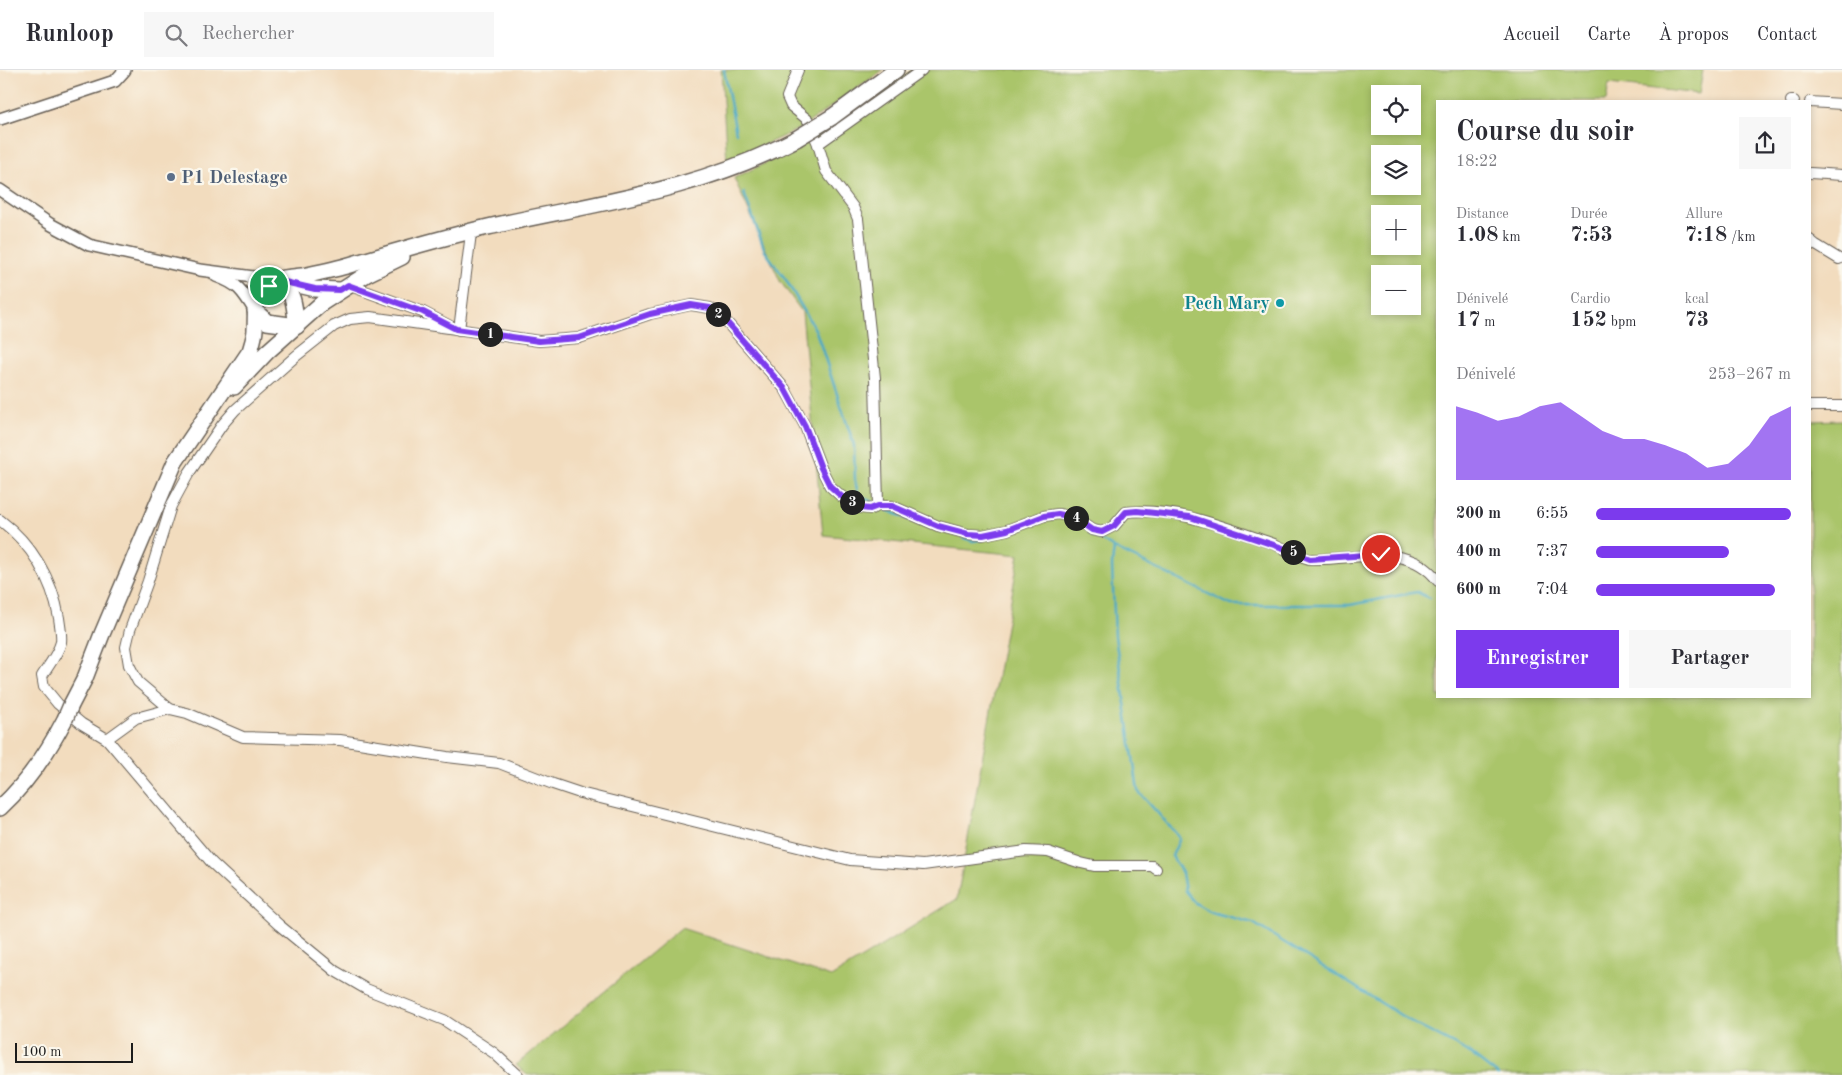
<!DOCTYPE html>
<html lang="fr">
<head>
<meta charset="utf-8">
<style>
	body { margin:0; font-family:"Old Standard TT",serif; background:#f7f7f7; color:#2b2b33; height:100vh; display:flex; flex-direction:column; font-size:19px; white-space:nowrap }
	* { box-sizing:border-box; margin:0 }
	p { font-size:16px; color:#7c7c81 }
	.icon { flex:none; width:28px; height:28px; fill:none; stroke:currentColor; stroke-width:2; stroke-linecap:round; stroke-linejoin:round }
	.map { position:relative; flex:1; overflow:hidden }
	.drawer { position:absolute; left:1436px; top:30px; width:375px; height:598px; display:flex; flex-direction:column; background:#fff; border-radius:0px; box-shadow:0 2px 8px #0003 }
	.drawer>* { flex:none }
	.controls { position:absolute; left:1371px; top:15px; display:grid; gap:10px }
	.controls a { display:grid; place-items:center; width:50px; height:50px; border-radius:0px; background:#fff; box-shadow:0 2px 8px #0003; font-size:25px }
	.scale { position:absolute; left:15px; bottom:12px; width:118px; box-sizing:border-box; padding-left:5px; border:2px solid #1c1c1c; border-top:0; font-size:14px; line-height:18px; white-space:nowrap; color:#1c1c1c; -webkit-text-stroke:4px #fbf7ec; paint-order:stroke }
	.pin { position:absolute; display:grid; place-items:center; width:42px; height:42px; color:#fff; margin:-21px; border:2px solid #fff; border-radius:50%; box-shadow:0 1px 5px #0007 }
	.km { position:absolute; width:25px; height:25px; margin:-12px; border-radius:50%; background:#222; color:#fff; font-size:14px; line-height:25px; text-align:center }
	.round { display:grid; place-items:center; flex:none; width:52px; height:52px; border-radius:0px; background:#f7f7f7 }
	.overview { display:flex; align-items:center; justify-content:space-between; height:85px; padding:0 20px }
	h1 { font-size:28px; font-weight:700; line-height:38px }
	.stats { display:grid; grid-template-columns:repeat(3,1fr); gap:8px; height:85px; padding:5px 20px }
	.stats div { display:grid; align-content:center }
	.stats b { font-size:21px; font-weight:700 }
	.stats small { font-size:14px; font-weight:400 }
	.stats p { font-size:14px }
	.chart { height:140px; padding:10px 20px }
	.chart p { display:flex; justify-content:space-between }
	.chart svg { width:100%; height:90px; margin-top:5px; fill:#7c3aed; opacity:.7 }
	.button { display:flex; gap:10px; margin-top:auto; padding:10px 20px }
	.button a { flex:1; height:58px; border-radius:0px; background:#7c3aed; color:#fff; font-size:20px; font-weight:700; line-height:58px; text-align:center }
	.button a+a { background:#f7f7f7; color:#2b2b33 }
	ul { padding:0 20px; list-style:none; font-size:16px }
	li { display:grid; grid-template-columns:80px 60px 1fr; align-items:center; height:38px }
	li i { height:12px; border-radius:6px; background:#7c3aed }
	header { display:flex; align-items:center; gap:30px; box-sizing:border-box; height:70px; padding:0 25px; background:#fff; border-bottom:1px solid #e1e1e2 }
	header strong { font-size:24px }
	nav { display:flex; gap:28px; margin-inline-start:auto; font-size:18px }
	.search { width:350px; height:45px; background:#f7f7f7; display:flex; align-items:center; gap:12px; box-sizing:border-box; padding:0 18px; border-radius:0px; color:#7c7c81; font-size:19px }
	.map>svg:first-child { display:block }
	.green { fill:#aac56b; stroke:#637044; fill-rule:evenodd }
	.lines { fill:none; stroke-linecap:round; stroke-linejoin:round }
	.stream { stroke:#45a7c4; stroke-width:2.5 }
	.minor-casing { stroke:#675f55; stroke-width:12 }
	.tertiary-casing { stroke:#675f55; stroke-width:14 }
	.primary-casing { stroke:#675f55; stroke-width:18 }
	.minor { stroke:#fff; stroke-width:10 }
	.tertiary { stroke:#fff; stroke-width:11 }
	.primary { stroke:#fff; stroke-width:15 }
	.primary-bridge-casing { stroke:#675f55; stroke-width:18; stroke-linecap:butt }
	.primary-bridge { stroke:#fff; stroke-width:15 }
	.route-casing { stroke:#fff; stroke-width:10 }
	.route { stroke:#7c3aed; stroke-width:6 }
	.service-dot { fill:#5c6f8a; stroke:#fbf7ec; stroke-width:2 }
	.culture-dot { fill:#0f9aa8; stroke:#fbf7ec; stroke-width:2 }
	.labels { text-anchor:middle; stroke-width:4.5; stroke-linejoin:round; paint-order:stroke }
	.service-label { font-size:18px; font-weight:bold; fill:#4e5e75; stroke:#fbf7ec; text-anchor:start }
	.culture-label { font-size:18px; font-weight:bold; fill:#0d838f; stroke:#fbf7ec; text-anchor:end }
</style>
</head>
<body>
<header>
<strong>Runloop</strong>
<div class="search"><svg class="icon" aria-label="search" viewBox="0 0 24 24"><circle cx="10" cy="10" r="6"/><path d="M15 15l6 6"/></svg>Rechercher</div>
<nav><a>Accueil</a><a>Carte</a><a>À propos</a><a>Contact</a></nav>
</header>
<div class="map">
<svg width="1842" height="1005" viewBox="0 0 1842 1005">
	<rect width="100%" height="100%" fill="#fbf7ec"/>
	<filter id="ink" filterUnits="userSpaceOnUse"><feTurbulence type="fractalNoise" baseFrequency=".02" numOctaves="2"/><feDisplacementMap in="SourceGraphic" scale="10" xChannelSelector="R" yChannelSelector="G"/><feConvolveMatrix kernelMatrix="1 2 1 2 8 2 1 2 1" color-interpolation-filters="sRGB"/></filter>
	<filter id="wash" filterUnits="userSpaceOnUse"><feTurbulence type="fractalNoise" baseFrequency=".0096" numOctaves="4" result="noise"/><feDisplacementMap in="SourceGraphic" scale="20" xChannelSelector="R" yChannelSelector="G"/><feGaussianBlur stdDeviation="1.12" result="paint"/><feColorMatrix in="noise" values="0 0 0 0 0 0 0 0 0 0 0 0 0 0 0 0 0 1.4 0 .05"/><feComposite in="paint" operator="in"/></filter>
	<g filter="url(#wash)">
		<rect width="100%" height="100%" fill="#f2dcbe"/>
		<g class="green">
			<path d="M721,0H883L801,58L727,92Z"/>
			<path d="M912,0H1703L1699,24L1609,14L1606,31H1438V626H1810V351L1842,350V1005H527L516,995L681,858L831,907L957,829L1019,485L823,465L802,242L780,211L734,108L799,77ZM1380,24H1412V56H1380ZM1380,84H1412V116H1380ZM1380,144H1412V176H1380ZM1380,204H1412V236H1380Z"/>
		</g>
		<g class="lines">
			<g class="stream">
				<path d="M724,0L736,63"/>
				<path d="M744,123L765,181L786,210L816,261L854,375L855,410L858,424L875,434"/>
				<path d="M887,440L914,451"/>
				<path d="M1091,464L1114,478L1231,535H1350L1417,522L1430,528"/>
				<path d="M964,468L973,471L983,469"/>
				<path d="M1114,478L1112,495L1115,566L1138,721L1180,768L1172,786L1182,803L1185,821L1195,833L1211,842L1253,853L1418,956L1467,981L1498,1005"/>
			</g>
		</g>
	</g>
	<g filter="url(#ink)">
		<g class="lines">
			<g class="minor-casing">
				<g id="minor">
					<path d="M798,0L787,27L791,36L808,50L818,74L826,101L853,137L858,149L875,308L878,436"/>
					<path d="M1791,31H1794"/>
					<path d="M1810,32L1842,34"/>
					<path d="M818,74L922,0"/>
					<path d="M1810,103L1842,105"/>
					<path d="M1810,170L1816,175L1839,189"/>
					<path d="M456,259L539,271L579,268L650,244L691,235L710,238L723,248L785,319L805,356L821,398L830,416L841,426L861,438L871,439L878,436H892L938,456L968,464L983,465L1007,460L1044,446L1058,444L1073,447L1092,460L1102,462L1114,456L1126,442C1176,437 1227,458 1274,474C1284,478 1302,489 1312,489C1354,491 1408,470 1438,511"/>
					<path d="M459,260L471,163"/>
					<path d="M1810,336H1842"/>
					<path d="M0,450C32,474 52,509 59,548C60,556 62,565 61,572C58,584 49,595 42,606L44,617L58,634L82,654L107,669L212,793L279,855L335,901L366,919L444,950L494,983L518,1005"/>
					<path d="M170,639L138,612L129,595L126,577L130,560L148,511L171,436L189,403L222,355L235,340L296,286L334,256L350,249L370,247L456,259L423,242L348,215"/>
					<path d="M107,669L136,648L170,639L187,643L243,667L340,670L447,687L499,693L553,714L580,723L850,790L923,795L1026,781L1048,782L1081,793L1094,796H1152L1156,799"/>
				</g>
			</g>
			<g class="tertiary-casing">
				<g id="tertiary">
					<path d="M0,49L115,11L125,0"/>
					<path d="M0,120L50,154L89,175L200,200L276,210"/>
					<path d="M216,206C238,214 242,220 255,241"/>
				</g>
			</g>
			<g class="primary-casing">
				<g id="primary">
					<path d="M832,47L896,0"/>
					<path d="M278,211C297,225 293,235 297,256"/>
					<path d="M285,212L315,219L340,220"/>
					<path d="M255,241L267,252L297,256"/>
					<path d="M234,317L267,282L322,233L367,204L402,187"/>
					<path d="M71,635L85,608L102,564L175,392L250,281C252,274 255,266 255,259C256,245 253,230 264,220C267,217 272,212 276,210C283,207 294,207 302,206C317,203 332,200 346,196C393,182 440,168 488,157C595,133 698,121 796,69"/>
					<path d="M0,738C27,713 48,682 65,649"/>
				</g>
			</g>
			<use href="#minor" class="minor"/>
			<use href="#tertiary" class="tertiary"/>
			<use href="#primary" class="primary"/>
			<g class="primary-bridge-casing">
				<g id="primary-bridge">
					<path d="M796,69L832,47"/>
					<path d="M65,649L71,635"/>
				</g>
			</g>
			<use href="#primary-bridge" class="primary-bridge"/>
		</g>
	</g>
	<g class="lines" filter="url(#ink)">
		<g class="route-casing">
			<path id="route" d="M269,216L276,210L315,219L340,220L348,215L423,242L456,259L539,271L579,268L650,244L691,235L710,238L723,248L785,319L805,356L821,398L830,416L841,426L861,438L870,439L878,436H892L938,456L968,464L983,465L1007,460L1044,446L1058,444L1073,447L1092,460L1102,462L1114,456L1126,442L1137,441L1190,447L1286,479L1310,489L1381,484"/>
		</g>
		<use href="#route" class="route"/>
	</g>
	<circle class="service-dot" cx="171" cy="107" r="5"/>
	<circle class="culture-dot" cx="1280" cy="233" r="5"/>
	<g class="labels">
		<g class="service-label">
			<text x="181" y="113">P1 Delestage</text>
		</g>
		<g class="culture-label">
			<text x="1270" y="239">Pech Mary</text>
		</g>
	</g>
</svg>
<div class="controls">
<a><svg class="icon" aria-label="locate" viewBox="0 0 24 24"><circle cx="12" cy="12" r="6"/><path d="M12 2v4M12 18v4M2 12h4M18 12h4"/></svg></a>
<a><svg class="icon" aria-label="layers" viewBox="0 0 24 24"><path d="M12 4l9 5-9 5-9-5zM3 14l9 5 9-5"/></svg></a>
<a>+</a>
<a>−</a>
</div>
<div class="scale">100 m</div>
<div class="pin" style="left:269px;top:216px;background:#1e9e55"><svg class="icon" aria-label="arrive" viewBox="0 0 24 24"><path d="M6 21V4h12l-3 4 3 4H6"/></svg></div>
<div class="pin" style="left:1381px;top:484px;background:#d93025"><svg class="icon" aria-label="check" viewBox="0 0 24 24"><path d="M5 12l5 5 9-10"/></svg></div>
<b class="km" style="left:490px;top:264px">1</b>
<b class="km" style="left:718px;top:244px">2</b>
<b class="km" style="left:852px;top:432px">3</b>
<b class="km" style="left:1076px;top:448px">4</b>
<b class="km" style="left:1293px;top:482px">5</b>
<section class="drawer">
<div class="overview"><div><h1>Course du soir</h1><p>18:22</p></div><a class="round"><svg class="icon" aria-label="share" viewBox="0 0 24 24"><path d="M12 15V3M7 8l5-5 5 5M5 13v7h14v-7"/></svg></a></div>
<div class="stats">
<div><p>Distance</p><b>1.08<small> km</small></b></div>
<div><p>Durée</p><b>7:53</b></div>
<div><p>Allure</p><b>7:18<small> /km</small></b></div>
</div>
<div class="stats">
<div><p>Dénivelé</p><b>17<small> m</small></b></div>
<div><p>Cardio</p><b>152<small> bpm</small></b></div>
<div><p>kcal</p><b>73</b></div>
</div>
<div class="chart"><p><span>Dénivelé</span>253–267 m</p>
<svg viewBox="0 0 160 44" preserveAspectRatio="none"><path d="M0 44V8L10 11L20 15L30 13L40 8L50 6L60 13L70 20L80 24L90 24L100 27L110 31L120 38L130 36L140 27L150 13L160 8V44z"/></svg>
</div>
<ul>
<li><b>200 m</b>6:55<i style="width:100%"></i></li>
<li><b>400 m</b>7:37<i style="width:68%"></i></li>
<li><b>600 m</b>7:04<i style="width:92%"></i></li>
</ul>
<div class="button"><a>Enregistrer</a><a>Partager</a></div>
</section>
</div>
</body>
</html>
